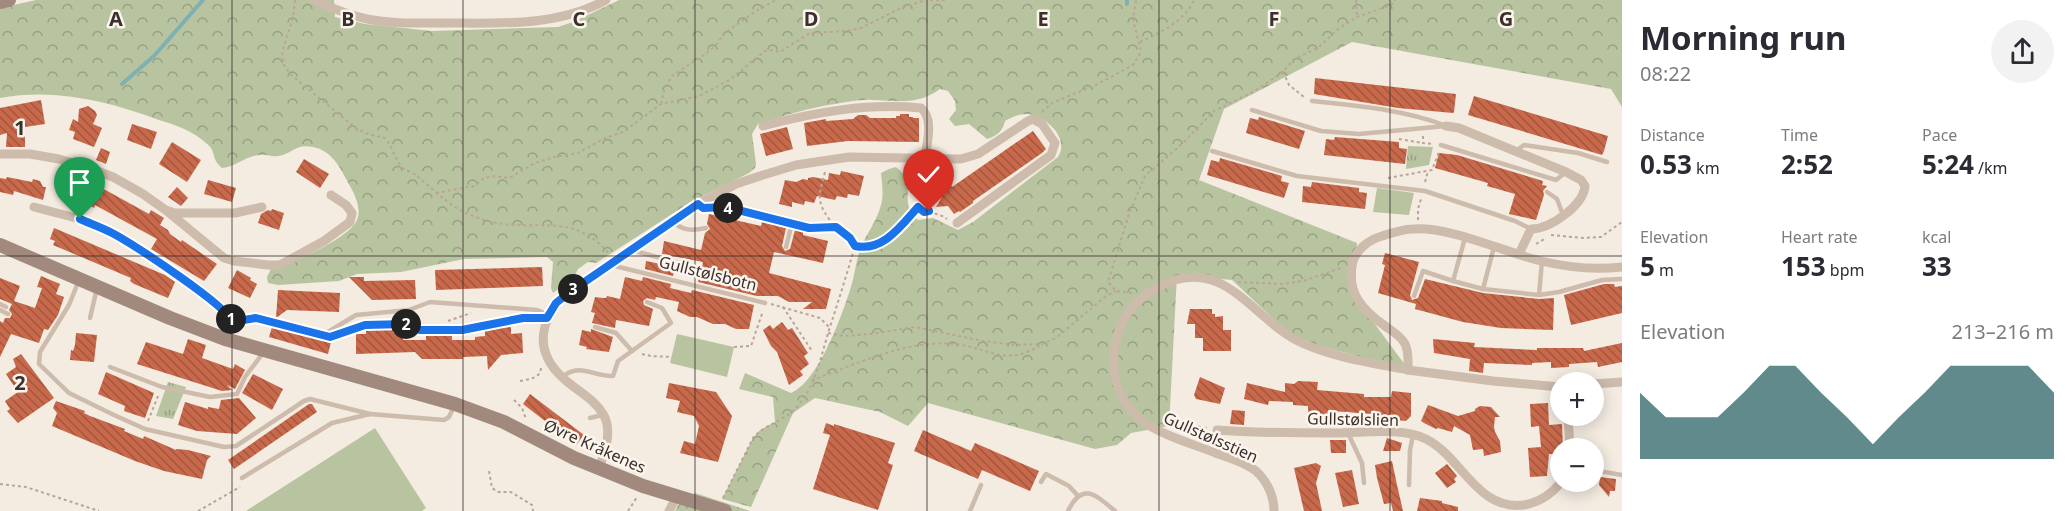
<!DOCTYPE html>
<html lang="en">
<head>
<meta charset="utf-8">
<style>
	body { margin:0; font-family:"Noto Sans",sans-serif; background:#f2f2f3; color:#2b2b33; height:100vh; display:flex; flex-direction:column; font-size:22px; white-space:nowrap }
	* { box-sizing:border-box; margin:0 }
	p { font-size:20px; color:#7c7c81 }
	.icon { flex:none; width:33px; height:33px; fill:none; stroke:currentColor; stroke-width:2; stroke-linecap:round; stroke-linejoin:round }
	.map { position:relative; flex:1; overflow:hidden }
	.panel { display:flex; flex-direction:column; background:#fff; width:450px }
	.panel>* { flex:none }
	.tools { position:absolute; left:1550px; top:372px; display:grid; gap:12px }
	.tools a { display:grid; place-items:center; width:54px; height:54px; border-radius:50%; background:#fff; box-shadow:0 3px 15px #0003; font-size:30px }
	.pin { position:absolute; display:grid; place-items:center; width:51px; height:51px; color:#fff; margin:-62px -26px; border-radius:50% 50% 50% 0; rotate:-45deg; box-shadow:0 0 6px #0007 }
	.pin .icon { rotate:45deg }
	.km { position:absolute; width:30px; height:30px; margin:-15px; border-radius:50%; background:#222; color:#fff; font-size:16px; line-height:30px; text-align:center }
	.round { display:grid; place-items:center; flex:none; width:63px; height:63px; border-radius:32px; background:#f2f2f3 }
	.overview { display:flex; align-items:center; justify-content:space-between; height:102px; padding:0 18px }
	h1 { font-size:33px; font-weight:700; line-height:45px }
	.metrics { display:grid; grid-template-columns:repeat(3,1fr); gap:9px; height:102px; padding:6px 18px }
	.metrics div { display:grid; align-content:center }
	.metrics b { font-size:26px; font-weight:700 }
	.metrics small { font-size:16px; font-weight:400 }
	.metrics p { font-size:16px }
	.chart { height:168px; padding:12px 18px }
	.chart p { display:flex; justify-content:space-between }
	.chart svg { width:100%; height:108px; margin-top:6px; fill:#1f5a5e; opacity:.7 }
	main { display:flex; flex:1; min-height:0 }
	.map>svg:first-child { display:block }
	.green { fill:#b8c4a0 }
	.forest { fill:url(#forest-crowns) }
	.park { fill:url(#park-tufts) }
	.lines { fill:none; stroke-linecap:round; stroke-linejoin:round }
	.stream { stroke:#7fb0b2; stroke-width:4 }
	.building { fill:url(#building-back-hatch) }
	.path { stroke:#b9a596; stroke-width:2; stroke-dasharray:3 3; stroke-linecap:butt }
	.service { stroke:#cdbbac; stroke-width:4.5 }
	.minor { stroke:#cdbbac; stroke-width:9 }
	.secondary { stroke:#a18a7d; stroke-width:14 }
	.route-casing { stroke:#fff; stroke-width:12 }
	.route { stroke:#1a73e8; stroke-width:8 }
	.grid { fill:none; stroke:#3b302b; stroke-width:1.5; stroke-opacity:0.55 }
	.labels { text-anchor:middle; stroke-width:5; stroke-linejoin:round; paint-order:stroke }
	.street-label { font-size:16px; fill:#3b302b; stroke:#fbf5ee }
	.grid-label { font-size:20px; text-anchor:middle; font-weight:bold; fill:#3b302b; stroke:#fbf5ee; stroke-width:5; stroke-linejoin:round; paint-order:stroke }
</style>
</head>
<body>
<main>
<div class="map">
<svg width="1622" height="511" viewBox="0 0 1622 511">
	<defs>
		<pattern id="forest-crowns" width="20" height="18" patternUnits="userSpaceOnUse" patternTransform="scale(1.5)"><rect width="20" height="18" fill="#b8c4a0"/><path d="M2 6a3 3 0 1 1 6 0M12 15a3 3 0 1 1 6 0" fill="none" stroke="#97a083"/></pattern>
		<pattern id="park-tufts" width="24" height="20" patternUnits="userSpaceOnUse" patternTransform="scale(1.5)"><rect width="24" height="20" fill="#b8c4a0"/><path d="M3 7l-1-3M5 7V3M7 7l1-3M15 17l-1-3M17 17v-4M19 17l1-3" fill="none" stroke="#97a083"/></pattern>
		<pattern id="building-back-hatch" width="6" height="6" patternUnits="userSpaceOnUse" patternTransform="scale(1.5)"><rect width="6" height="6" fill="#c8694b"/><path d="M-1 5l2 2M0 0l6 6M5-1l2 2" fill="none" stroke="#a4573f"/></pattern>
	</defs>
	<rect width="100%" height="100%" fill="#f4ebe1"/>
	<g class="green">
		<path d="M1377,188L1414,193L1409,215L1373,212Z"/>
		<path d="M677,334L734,347L727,377L670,363Z"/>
		<path d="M375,428L426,508L422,511H246Z"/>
	</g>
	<g class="forest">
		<path d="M36,0H334L335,17L365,24L432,31L558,27L573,22L619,0H1622V107L1611,89L1352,42L1224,109L1199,180L1357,243L1355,297L1408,369L1296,340L1232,280L1177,275L1169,426L1131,433L1117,445L1095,449L928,403L908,426L880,412L815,398L793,413L751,507L722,499L753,438L760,430L775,422L773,397L739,389L745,373L791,393C819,381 842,315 851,287C855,274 856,260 861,247C867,233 877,221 881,205C884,196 882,183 881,173L889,169L896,167C920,186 896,201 918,220L933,218L958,230L973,222L1058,157C1069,140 1050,120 1033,115C1023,112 1014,116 1005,121C1003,131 997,136 987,139L969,124L955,126L949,119L956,110L955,101L948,91L940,89C919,105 897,101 873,100C860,99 847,102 835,104C808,108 783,116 758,124L752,134L756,164L755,168L749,173L691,202L596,263L588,262L578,269L574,277L553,293L551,288L553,262L547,257L464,259L401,272L357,274L339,281L278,285L268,283L267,277L271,269C290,264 349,239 357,220C363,206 351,188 345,177C338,163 329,150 313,147C296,143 292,154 278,156C272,157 266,154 260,155C245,156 236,167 222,168C212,159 216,157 211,148C208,144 201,139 197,136C185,128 172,124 159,120C108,101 54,88 0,98V8Z"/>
		<path d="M695,493L750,511H675L678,505Z"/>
	</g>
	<g class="park">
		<path d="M1408,146L1433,147L1429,165L1406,169Z"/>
		<path d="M168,382L186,387L173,419L156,416Z"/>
	</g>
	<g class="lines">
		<g class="stream">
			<path d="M1127,0V4"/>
			<path d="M122,84L154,56L203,0"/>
		</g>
	</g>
	<g class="building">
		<path d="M1315,78L1456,94L1454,112L1453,113L1398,108L1314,94Z"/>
		<path d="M1474,96L1608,136L1604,151L1602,155L1468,115Z"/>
		<path d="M41,100L45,124L25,127V147H6L7,133L0,135V108Z"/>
		<path d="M88,106L95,111L97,115L93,124L102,128L94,147L73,139L75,132L69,130L73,119L78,122L79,109Z"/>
		<path d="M900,114H909V117H913V118H919V142L848,141L807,146L804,123L826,119V121L853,119L858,115H866L870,118H896V116H900Z"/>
		<path d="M1259,117L1305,131L1299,149L1246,133L1250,118L1258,120Z"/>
		<path d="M132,124L157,132L151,149L127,140Z"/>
		<path d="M787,127L793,149L766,156L760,134Z"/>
		<path d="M1033,131L1046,149L1042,153L973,201V203L960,212L959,211L954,214L948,206L936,207L942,197L937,190L949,182L952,187Z"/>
		<path d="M1335,137L1399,142V148L1407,149L1405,164L1324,155L1326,139L1334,140Z"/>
		<path d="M172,142L201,160L187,182L159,164Z"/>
		<path d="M101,148L110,152L106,164L96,160Z"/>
		<path d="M1439,153L1457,155L1543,181L1542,185L1547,186L1543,191L1544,195L1536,220L1509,214L1515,194L1487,186L1488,183L1435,168Z"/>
		<path d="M1220,158L1282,176L1281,181L1289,183L1284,198L1207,175L1211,160L1219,162Z"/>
		<path d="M304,159L329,174L320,188L296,172Z"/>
		<path d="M841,171L864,176L859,196L848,194L847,198L837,196L835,200L817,196L814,203L805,201L804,205L792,202V207L779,204L785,180L796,182L803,179L808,180V178L813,177L828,180L829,173L840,175Z"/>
		<path d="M66,173L89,186L91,182L149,214L151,210L164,218L160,225L168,230L170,234L181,242L182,240L217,264L204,281L151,249L157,239L95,205L94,208L81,200L82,198L59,184Z"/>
		<path d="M7,177L32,182L33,179L40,181L43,187H46L43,200L14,191L13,195L0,192V178L6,179Z"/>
		<path d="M208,180L236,188L232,202L204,194Z"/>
		<path d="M1312,182L1359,188V192L1367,193L1365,209L1302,202L1303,186L1311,187Z"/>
		<path d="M177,187L188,198L181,206L168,197Z"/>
		<path d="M272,209L284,213L279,230L258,223L261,214L268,210L271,211Z"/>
		<path d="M709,214L761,226L762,222L786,228L782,246L785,251L790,249L795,230L803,232V235L828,241L823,263L774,252L769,273L831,289L826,309H803L812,302H789L778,296H757L698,282L703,262L662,254L664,241L701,250L705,233L710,229L707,224Z"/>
		<path d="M54,228L165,275L175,282L168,298L134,284L130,281L131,278L53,245L55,241L50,239Z"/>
		<path d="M1385,253L1419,262L1410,295L1412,300L1418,298L1425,279L1483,293L1539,299L1554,298L1553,330L1501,328L1463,322L1415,309L1416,304L1378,293L1385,265L1382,264Z"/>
		<path d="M646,261L675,267L673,276L645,269Z"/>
		<path d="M542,267L543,286L436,290L435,270Z"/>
		<path d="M237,270L251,278L250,280L257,284L250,298L228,288Z"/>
		<path d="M41,276L60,284L56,294L64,297L58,315L48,330L44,329L39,343L11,334L0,357V321L3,323L5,318H10L12,314L9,310L12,304L0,299V278L20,286L14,301L35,308L42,288L37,287Z"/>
		<path d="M349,277H364V281L415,280L416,299L372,300Z"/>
		<path d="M625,277L642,281L643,277L671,284L670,288L691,293L692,290L754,305L749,329H736L725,324H713L697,317H690L677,311L679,302L656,297L655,300L647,298L643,301L644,305L653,309L649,326L616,320L615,328L592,323L595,313L591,312L595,297L603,298H606L607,296L620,299Z"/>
		<path d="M1604,284H1614L1615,287L1622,286V313L1571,325L1564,295Z"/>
		<path d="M278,290L340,293L339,312L287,310L276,318Z"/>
		<path d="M1190,309H1212V314H1215V317L1223,316V330H1231V351H1203V338H1195V324H1187Z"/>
		<path d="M782,322L788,330L792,328L808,353L804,356L809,364L800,371L803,375L789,385L777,352L771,346L763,330L770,325L773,329Z"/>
		<path d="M272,327L331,342L328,354L269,337Z"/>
		<path d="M511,327V334L522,333L523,353L501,355L488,370L487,356L463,357V359H422L415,352L356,354V334H366V329H393V333H403V340H426V334H452V340H475V337L485,336V330Z"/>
		<path d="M591,329L613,337L609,352L586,349L587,347L579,345L582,330L591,332Z"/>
		<path d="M76,333L97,335L94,362L70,360L71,350L73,351L75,345Z"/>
		<path d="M188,339L206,345L202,358L233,369L235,364L245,370L235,389L227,385L232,390L222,391L137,364L146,342L183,354Z"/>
		<path d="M1433,339L1475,343L1474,347L1537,350V348H1583L1584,351L1622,343V362L1598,367L1597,362L1569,364V367L1551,368V362L1532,363V365L1484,363L1483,373L1469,371L1470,359L1434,353Z"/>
		<path d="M21,354L54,398L18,423L7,411L10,409L5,401L18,392L6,374L16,367L13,359Z"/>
		<path d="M106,372L154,393L145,418L124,411L125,406L98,394Z"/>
		<path d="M253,374L283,389L272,410L242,393Z"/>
		<path d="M1200,377L1225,388L1220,404L1196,399L1194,395Z"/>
		<path d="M1298,381L1318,382L1317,390L1364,394V397H1391L1392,391L1411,393V416L1406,421L1386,419V425H1371L1372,414L1332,411L1333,426H1309L1308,406L1293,405V402L1269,401L1268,405L1244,399L1247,383L1285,392V383L1294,384Z"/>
		<path d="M669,383L716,392L732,416L718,462L680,453L684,441L695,444L699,426L694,416L677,412L680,401L666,398Z"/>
		<path d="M530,394L584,435L576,445L523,404Z"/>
		<path d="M239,398L256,418L237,434L197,431L178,425L185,402L208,409V407L219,409L221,400Z"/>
		<path d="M56,401L85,411L84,413L90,416L125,429L124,431L143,439L144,436L176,450V449L188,450L211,456L207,460L202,479L164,471L135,461L52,426L57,413L53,408Z"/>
		<path d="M1548,403L1549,425L1562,424L1563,448H1560V454H1549L1547,476L1530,477L1528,448L1541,447L1539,426L1531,427L1530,404Z"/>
		<path d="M309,404H312L317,412L234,469L228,460Z"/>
		<path d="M1428,405L1458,416L1475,411V409L1480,406L1491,407L1500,417H1495L1494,427L1495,432L1500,441L1501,452L1484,456L1483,449L1473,450L1470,435L1454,426L1452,432L1438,428L1436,429L1424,423L1421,421Z"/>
		<path d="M1232,410L1245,411L1244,425L1230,424Z"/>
		<path d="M826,423L834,426V424L895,443L888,463L893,465L878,510L813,489L830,435L823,433Z"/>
		<path d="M923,430L971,451L975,443L1039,471L1030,491L982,470L978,479L914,451Z"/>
		<path d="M1387,438L1402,443L1400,451H1383Z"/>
		<path d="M1330,440H1346V453H1331Z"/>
		<path d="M1392,461L1397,485L1403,511H1393L1391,503L1384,504L1377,478L1375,465Z"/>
		<path d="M1316,463L1321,466L1316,483L1322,511H1304L1294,468Z"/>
		<path d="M1447,464L1457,476L1454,479L1456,482L1447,488L1435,473Z"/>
		<path d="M1352,470L1359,504L1343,507L1335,473Z"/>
		<path d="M1600,477L1616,479L1615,491H1610L1609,497L1599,485Z"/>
		<path d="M1420,498L1442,501V503L1458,507V511H1417Z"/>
	</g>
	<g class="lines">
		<g class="path">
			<path d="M295,0L293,18L282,52L284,65L290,74L357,129L368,134L385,138C393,147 395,161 404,169C408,171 413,173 416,175C427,184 437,194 448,202C461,213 486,222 503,224C545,229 577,215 609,254"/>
			<path d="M930,0H947"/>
			<path d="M1356,0L1357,17"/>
			<path d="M1140,42C1161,32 1184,22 1194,0"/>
			<path d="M1283,72L1289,85L1304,97"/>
			<path d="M661,104L665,87L673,75L704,55L715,46L725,33L756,11L776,0"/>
			<path d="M1042,112L1052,103L1098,84L1133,65L1141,52L1133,19L1136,0"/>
			<path d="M1423,136V143L1434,144"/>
			<path d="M1399,139L1423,143"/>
			<path d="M825,172C817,201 817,203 835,227"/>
			<path d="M1388,178L1432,170L1439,152"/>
			<path d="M1425,182L1428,171"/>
			<path d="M436,193L474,186L484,178L495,176L509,178L535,163L554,157L578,153L605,138L623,132L661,104L699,96L728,81L765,51L773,50L780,52L810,33L847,31L861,28L901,8L926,0"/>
			<path d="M918,207C927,214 938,212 947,219"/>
			<path d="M1418,220V209L1421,199"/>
			<path d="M1551,235L1583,238L1601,237L1622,222"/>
			<path d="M1536,244L1546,238"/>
			<path d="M855,246C886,253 906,221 924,200"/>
			<path d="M1238,282L1283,284L1303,281L1341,268"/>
			<path d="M1132,293L1116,291L1108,282L1129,214L1145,176L1182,144L1214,111L1253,92L1283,72L1294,59L1318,48L1338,29L1357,17L1391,5L1395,0"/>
			<path d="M771,304L820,318L829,327"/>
			<path d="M783,307L812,351"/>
			<path d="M448,321L471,313"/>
			<path d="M828,333L844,336L871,334L915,327L983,341L1016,345L1042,344L1056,338L1106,296L1116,291"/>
			<path d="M734,347L751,346L763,311"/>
			<path d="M642,354L651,356L672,357"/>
			<path d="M812,380C855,365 907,339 954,344C991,348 1006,368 1042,344"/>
			<path d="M520,381C529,379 541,379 541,367"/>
			<path d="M514,400L522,408L526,419"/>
			<path d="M148,421L158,396"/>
			<path d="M1180,427L1189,425L1207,428"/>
			<path d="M489,471L492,488L498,492H511L532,505L533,511"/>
			<path d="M0,484L26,487L99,511"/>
			<path d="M723,498L753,438C765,424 785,421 797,407C816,385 821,356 829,330C838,302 847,274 855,246L850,238L835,227H818"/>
			<path d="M198,511L240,487"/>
			<path d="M628,511L637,497"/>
		</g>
		<g class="service">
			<path d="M1312,101C1357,106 1401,109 1444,125"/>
			<path d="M1252,110L1321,131L1359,134L1446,126"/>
			<path d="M1441,145L1556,180L1566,172"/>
			<path d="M1517,150L1524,145L1578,153L1607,162"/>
			<path d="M1212,151L1297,176L1425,191L1515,221L1531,229"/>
			<path d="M1547,192L1557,199L1563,215"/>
			<path d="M698,204L703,208L726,207L809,228"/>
			<path d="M672,221C683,231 692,231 706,228"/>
			<path d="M786,247L792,223"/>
			<path d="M631,250L683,264"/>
			<path d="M611,265L765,303"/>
			<path d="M79,280L69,305L40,352L39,364L69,393L114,415L145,429L224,447L236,446L304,401L310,399L370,414"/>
			<path d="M1453,281L1465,238"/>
			<path d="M1483,289L1494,247"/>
			<path d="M1539,295L1542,261"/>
			<path d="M1414,296L1423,271L1453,281L1483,289L1539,295L1559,292L1602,280L1622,279"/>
			<path d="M0,304L6,307"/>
			<path d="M0,310L8,314"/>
			<path d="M90,318L97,288"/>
			<path d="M232,322L256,318L323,335L356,315L409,310L430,302L537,310L542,312L547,318"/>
			<path d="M595,327L616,333L632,351"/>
			<path d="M323,335L330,337L365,325L406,324L420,330H462L523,318H547"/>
			<path d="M110,367L162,387L210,397L237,394L245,377L263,353"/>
			<path d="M562,377C581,362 593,377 613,376L618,361L671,323L662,308L647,302"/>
			<path d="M590,418L602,415"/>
			<path d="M1348,433L1362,463L1364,483"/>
			<path d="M1593,470L1622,475"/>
			<path d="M242,478L332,423L370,414L444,420L449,417L454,406"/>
			<path d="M1041,482L1046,474L1069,486L1078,496"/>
			<path d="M1409,485L1410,450L1413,435"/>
			<path d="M970,511L981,485"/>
			<path d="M1068,511C1082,481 1096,495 1115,511"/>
		</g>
		<g class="minor">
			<path d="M315,0C331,8 349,15 367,19C392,24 418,23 444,23C499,23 557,27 606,0"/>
			<path d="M763,126C815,112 867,103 921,108C934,118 927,143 925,158"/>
			<path d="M1446,126L1459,128L1566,172L1581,180L1585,186C1583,206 1550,229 1531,229L1519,254"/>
			<path d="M0,154H30L59,159L84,166L113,177L143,194L167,211L224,258L234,261L268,265H280L324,241L350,222L352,213L346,205L331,195"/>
			<path d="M34,207L80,219L105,229L147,254L218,305L230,316L232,322L225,339"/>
			<path d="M169,211L174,213H235L262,207"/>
			<path d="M1408,370L1493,381L1560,387"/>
			<path d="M1593,384L1622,382"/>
			<path d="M1568,416L1570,448"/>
			<path d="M1217,430C1256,433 1296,433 1336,433C1363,433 1402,427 1426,439C1462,457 1477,511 1524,505C1540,502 1551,495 1561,482"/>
			<path d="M599,468C605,452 613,430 603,414C594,398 575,390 562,377C533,350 540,318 567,294L698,204L736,184L760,176L796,165L849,157L961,159L978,154L1028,121L1033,119L1042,124L1055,143L1051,155L957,223"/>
			<path d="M669,511L677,496"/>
			<path d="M1274,511C1274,496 1267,481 1256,471C1246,463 1230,458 1218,454C1196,445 1157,434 1140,419C1118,400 1110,372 1115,345C1121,316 1134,300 1160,286C1225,253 1253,321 1302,343C1335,358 1373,363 1408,370C1408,361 1409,352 1405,344C1401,336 1392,331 1385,326C1364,311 1347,294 1352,266C1354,251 1368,240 1382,236C1392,233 1403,229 1413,229C1449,226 1504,252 1541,261C1566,267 1596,270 1622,267"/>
		</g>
		<g class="secondary">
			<path d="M0,2L9,0"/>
			<path d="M0,245L170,318L225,339L455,404L504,422L574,458L643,486L725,511"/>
		</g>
	</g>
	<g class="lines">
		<g class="route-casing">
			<path id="route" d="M80,219C91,224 103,228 114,234C134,245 228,306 232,322L256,318L330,337L365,325L406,324L420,330H462L523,318H547L556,303L567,294L698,204L703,208L726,207L809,228L836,227L850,238L855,246C883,252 901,226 918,207L924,212L929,211"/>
		</g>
		<use href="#route" class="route"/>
	</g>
	<path class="grid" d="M232,0V511M463,0V511M695,0V511M927,0V511M1159,0V511M1390,0V511M0,256H1622"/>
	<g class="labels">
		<g class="street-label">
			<text transform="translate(708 273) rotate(14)" y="6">Gullstølsbotn</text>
			<text transform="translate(1353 419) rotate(1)" y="6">Gullstølslien</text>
			<text transform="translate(1211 437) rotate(24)" y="6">Gullstølsstien</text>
			<text transform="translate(595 446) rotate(24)" y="6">Øvre Kråkenes</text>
		</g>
	</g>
	<g class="grid-label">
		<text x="116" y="26">A</text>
		<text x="348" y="26">B</text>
		<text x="579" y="26">C</text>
		<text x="811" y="26">D</text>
		<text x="1043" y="26">E</text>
		<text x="1274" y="26">F</text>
		<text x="1506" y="26">G</text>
		<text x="20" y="135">1</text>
		<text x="20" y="390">2</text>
	</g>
</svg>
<div class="tools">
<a>+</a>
<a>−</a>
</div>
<div class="pin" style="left:80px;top:219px;background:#1e9e55"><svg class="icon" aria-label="arrive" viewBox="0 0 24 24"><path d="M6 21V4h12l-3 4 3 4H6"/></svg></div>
<div class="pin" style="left:929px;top:211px;background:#d93025"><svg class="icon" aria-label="check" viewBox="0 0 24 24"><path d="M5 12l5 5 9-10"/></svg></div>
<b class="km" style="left:231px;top:319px">1</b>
<b class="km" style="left:406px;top:324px">2</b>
<b class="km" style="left:573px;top:289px">3</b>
<b class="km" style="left:728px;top:208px">4</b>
</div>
<section class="panel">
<div class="overview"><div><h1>Morning run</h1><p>08:22</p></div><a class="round"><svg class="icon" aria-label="share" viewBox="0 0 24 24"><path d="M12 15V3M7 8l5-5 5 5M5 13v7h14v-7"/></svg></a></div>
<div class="metrics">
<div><p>Distance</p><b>0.53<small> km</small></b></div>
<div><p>Time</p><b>2:52</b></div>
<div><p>Pace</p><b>5:24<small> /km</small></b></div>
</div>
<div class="metrics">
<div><p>Elevation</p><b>5<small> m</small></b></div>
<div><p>Heart rate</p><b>153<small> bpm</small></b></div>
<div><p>kcal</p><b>33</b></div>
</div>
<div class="chart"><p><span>Elevation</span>213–216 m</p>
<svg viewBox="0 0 160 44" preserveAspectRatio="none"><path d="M0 44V17L10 27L20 27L30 27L40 17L50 6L60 6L70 17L80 27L90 38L100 27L110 17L120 6L130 6L140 6L150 6L160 17V44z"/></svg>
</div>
</section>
</main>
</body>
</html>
